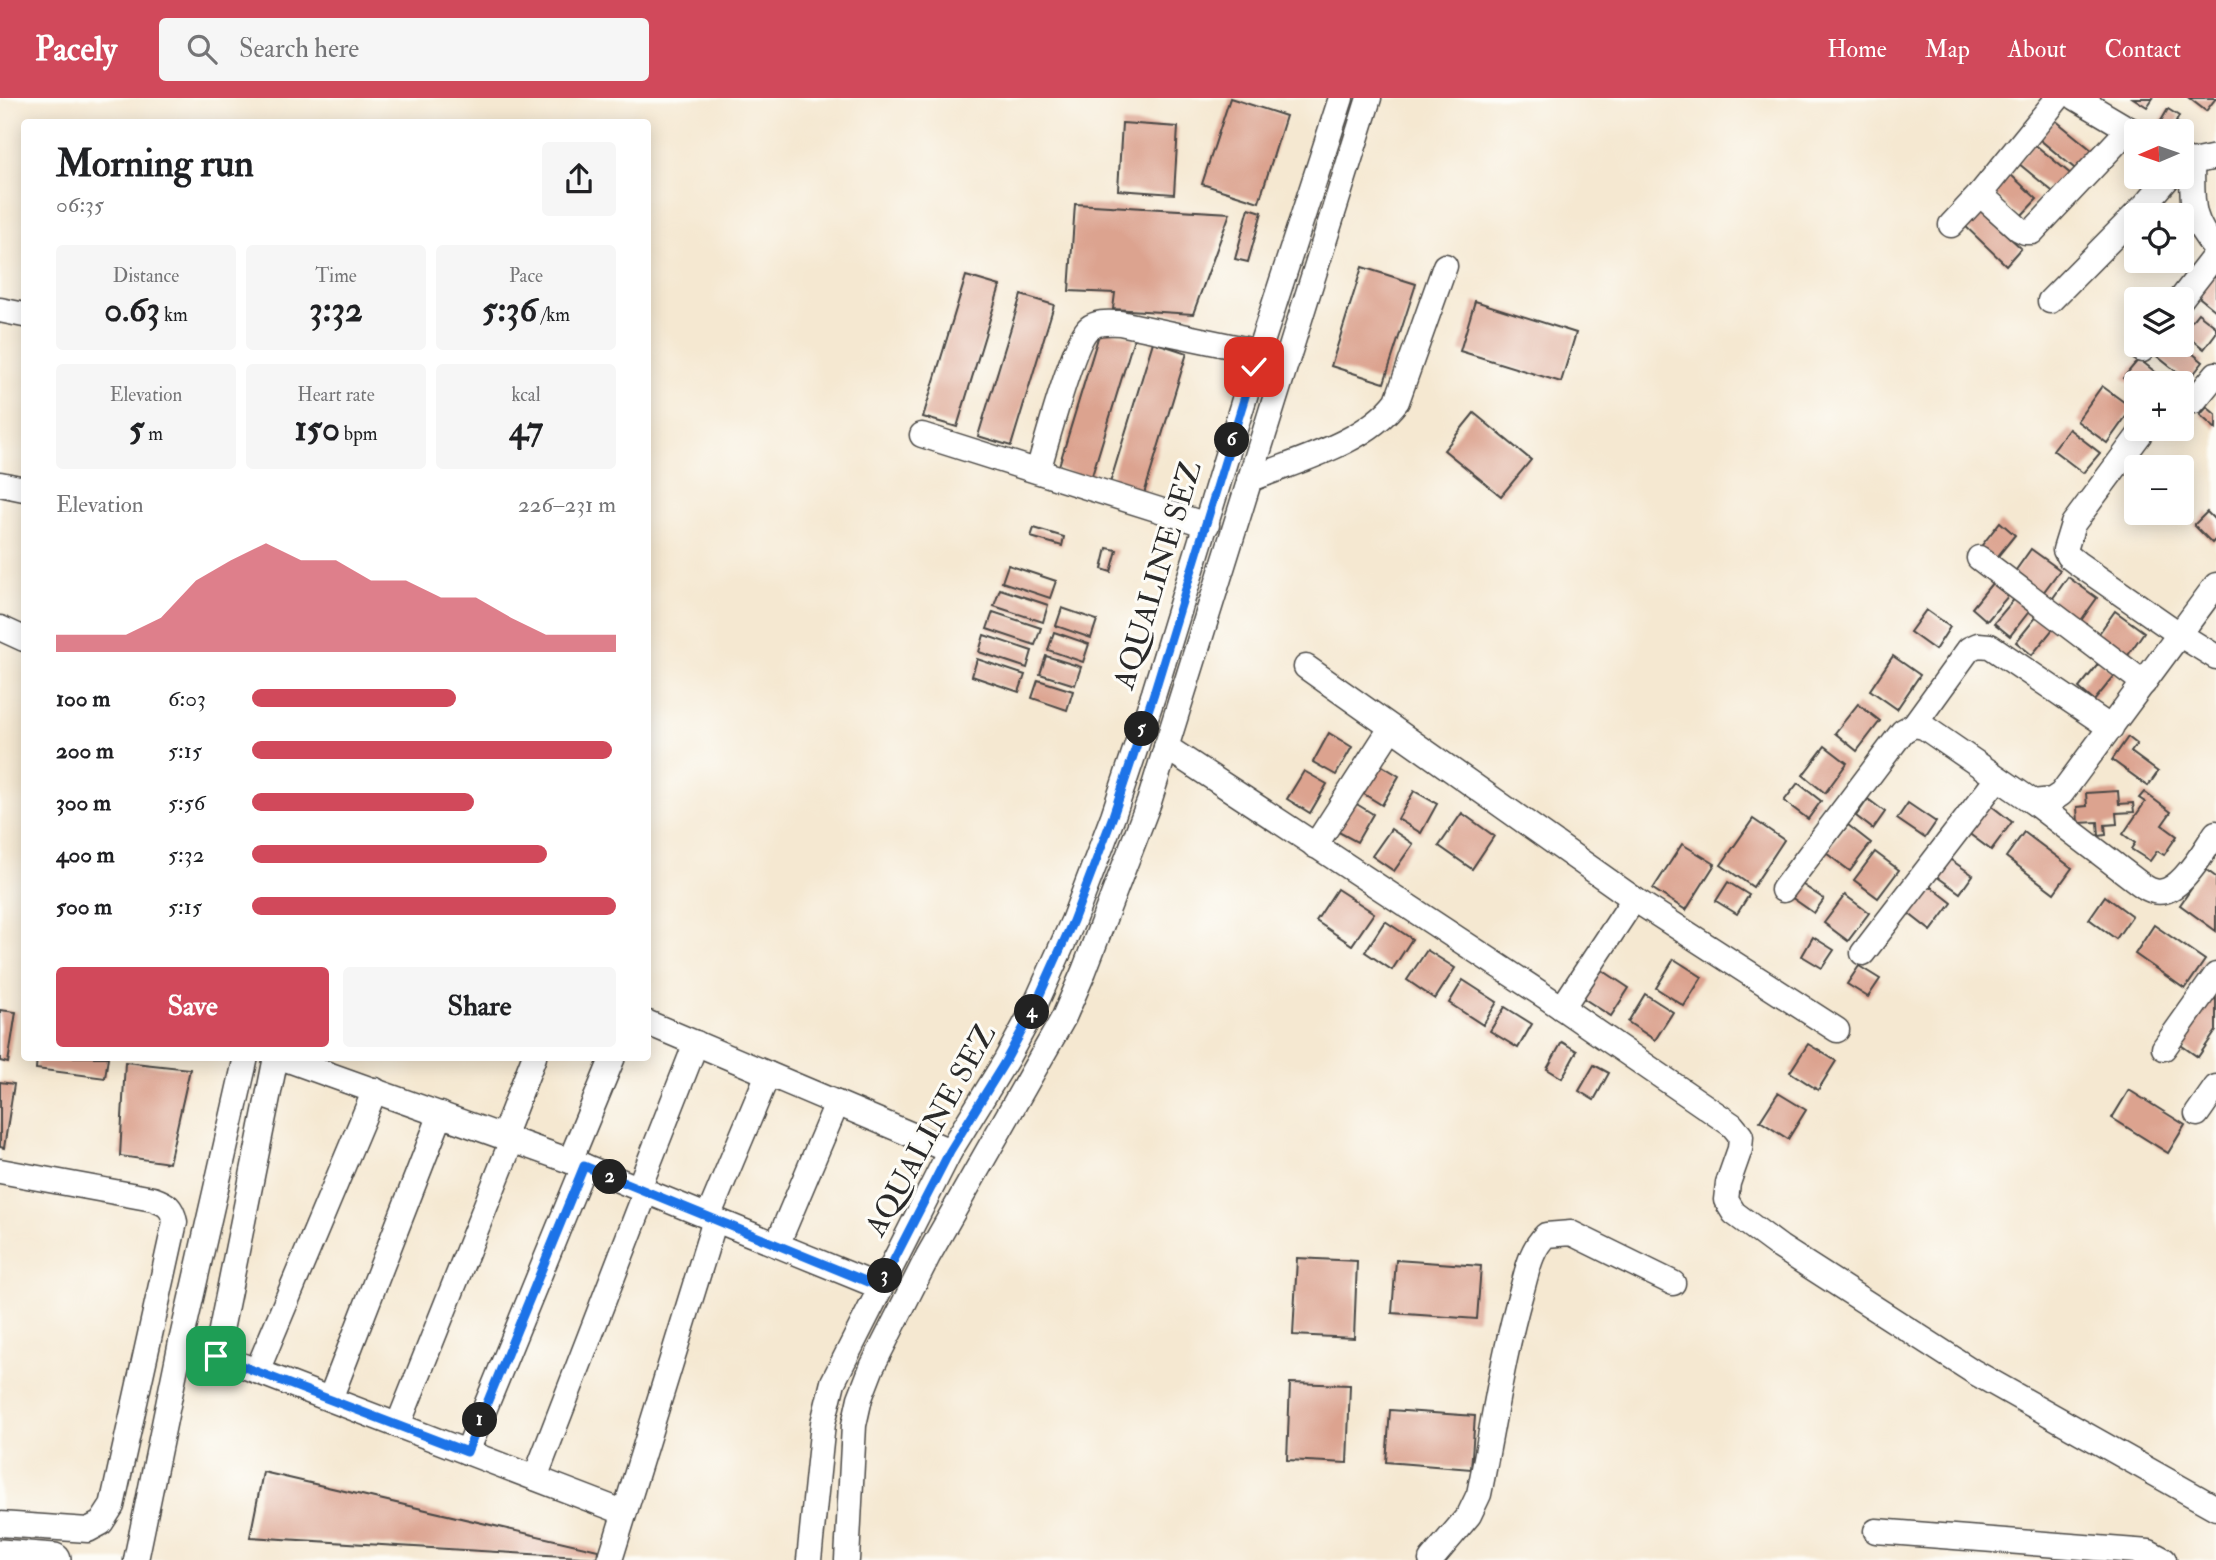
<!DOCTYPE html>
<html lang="en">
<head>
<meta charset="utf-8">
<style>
	body { margin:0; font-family:"IM FELL Double Pica",serif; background:#f6f6f6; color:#202124; height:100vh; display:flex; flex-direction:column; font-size:26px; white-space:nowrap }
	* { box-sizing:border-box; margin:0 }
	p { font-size:23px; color:#757577 }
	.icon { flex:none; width:38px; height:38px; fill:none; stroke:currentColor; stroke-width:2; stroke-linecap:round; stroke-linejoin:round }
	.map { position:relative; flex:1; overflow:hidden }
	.sheet { position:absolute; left:21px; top:21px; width:630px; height:942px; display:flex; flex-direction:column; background:#fff; border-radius:7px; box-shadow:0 4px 18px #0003 }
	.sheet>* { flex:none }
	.needle { width:46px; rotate:268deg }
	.buttons { position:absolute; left:2124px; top:21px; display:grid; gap:14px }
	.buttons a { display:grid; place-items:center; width:70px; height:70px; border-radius:7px; background:#fff; box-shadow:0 4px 18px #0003; font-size:35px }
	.pin { position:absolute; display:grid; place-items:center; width:60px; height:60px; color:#fff; margin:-30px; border-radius:14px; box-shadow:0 4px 10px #0006 }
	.km { position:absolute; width:35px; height:35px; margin:-18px; border-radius:50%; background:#222; color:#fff; font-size:19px; line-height:35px; text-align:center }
	.round { display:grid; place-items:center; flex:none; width:74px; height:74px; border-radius:7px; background:#f6f6f6 }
	.overview { display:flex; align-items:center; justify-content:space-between; height:119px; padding:0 35px }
	h1 { font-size:38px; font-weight:700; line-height:52px }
	.figures { display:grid; grid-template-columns:repeat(3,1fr); gap:10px; height:119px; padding:7px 35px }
	.figures div { display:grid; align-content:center; border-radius:7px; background:#f6f6f6; text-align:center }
	.figures b { font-size:35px; font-weight:700 }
	.figures small { font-size:19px; font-weight:400 }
	.figures p { font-size:19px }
	.chart { height:196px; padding:14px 35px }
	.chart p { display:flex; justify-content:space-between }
	.chart svg { width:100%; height:126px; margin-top:7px; fill:#d1495b; opacity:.7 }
	.primary-button { display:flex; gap:14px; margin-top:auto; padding:14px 35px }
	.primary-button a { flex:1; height:80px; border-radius:7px; background:#d1495b; color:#fff; font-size:28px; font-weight:700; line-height:80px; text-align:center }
	.primary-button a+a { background:#f6f6f6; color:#202124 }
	ul { padding:0 35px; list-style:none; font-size:23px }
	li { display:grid; grid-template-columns:112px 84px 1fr; align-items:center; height:52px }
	li i { height:18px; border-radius:9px; background:#d1495b }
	header { display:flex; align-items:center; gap:42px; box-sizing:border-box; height:98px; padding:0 35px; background:#d1495b; color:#fff }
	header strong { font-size:33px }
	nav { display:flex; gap:38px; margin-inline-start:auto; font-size:24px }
	.search { width:490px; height:63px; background:#f6f6f6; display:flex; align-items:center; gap:18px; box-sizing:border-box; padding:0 24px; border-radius:7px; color:#757577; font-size:26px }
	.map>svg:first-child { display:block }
	.building { fill:#dca38f }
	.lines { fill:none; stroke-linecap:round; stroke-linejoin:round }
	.street-casing { stroke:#494744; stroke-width:27 }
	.secondary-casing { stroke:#494744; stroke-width:36 }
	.street { stroke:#fff; stroke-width:24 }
	.secondary { stroke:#fff; stroke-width:33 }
	.route-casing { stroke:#fff; stroke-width:14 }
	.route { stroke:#1a73e8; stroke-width:9 }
	.labels { text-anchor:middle; stroke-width:6; stroke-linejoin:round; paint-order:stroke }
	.street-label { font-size:30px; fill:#2b2b2b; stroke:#fdfcf7 }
</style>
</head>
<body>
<header>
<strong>Pacely</strong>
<div class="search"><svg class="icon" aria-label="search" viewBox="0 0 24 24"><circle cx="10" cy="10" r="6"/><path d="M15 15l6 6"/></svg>Search here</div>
<nav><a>Home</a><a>Map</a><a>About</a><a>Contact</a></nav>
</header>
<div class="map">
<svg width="2216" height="1462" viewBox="0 0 2216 1462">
	<rect width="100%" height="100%" fill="#fdfcf7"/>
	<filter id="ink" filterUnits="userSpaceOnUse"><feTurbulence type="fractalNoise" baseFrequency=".0143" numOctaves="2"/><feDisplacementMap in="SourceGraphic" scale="14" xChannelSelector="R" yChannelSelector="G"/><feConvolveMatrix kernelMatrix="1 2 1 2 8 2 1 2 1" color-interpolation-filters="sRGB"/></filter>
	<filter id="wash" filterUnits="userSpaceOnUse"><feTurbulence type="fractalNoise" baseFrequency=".00686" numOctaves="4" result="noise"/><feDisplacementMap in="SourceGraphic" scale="28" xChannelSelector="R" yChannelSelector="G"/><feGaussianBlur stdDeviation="1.57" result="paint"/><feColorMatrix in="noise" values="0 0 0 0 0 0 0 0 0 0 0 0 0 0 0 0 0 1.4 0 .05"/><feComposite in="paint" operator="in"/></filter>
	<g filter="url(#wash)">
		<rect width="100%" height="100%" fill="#f5e8d1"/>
		<g id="blocks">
			<g class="building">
				<path d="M1230,0L1286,18L1259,104L1202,86Z"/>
				<path d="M2133,0H2153L2147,9Z"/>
				<path d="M2189,0H2216L2206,13Z"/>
				<path d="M2168,11L2179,18L2176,24L2186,30L2183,33H2155Z"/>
				<path d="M2055,22L2094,54L2079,74L2039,41Z"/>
				<path d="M1122,25L1178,29L1174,96L1118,92Z"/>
				<path d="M2033,45L2073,78L2057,97L2018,65Z"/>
				<path d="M2011,77L2037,101L2020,119L1994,96Z"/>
				<path d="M1075,106L1230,115L1193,216L1113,211L1115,195L1069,193Z"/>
				<path d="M1976,109L2021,150L2006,167L1962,125Z"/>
				<path d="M1249,110L1262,114L1248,164L1235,161Z"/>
				<path d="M1362,169L1416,186L1384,285L1331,268Z"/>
				<path d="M2210,175L2216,180V213L2194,195Z"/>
				<path d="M966,178L1000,188L957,329L923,319Z"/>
				<path d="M1021,197L1054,207L1011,348L978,338Z"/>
				<path d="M1475,203L1576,235L1561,284L1460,253Z"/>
				<path d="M2198,215L2216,229V235L2204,251L2183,234Z"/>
				<path d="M1101,230L1134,240L1091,381L1058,371Z"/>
				<path d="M1153,244L1187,255L1144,396L1110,385Z"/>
				<path d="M2151,247H2182L2203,264L2188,283L2148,251Z"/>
				<path d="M2139,261L2169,285H2137V291L2123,280Z"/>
				<path d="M2102,288L2132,310L2107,345L2077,323Z"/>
				<path d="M2207,309L2216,317V331L2200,317Z"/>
				<path d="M1474,315L1531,362L1501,398L1444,352Z"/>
				<path d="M2069,331L2100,355L2083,375L2053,352Z"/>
				<path d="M2207,414L2216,423V441L2212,445L2194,427Z"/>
				<path d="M2000,424L2015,437L1994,463L1979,451Z"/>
				<path d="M1034,430L1064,439L1062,448L1031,439Z"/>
				<path d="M1107,450L1117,452L1111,474L1102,471Z"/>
				<path d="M2031,451L2060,472L2039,500L2011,479Z"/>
				<path d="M1008,467L1056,483L1050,500L1002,484Z"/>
				<path d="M2068,479L2097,500L2077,528L2048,507Z"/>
				<path d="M1993,484L2009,497L1987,523L1972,510Z"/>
				<path d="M1000,491L1048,507L1043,524L994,508Z"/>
				<path d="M2016,499L2031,511L2010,538L1994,525Z"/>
				<path d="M1062,510L1097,522L1091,540L1056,528Z"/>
				<path d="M1926,512L1950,529L1935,552L1910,534Z"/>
				<path d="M2115,513L2144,534L2124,563L2095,541Z"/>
				<path d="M993,514L1041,530L1035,547L987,531Z"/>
				<path d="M2037,518L2053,531L2032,557L2016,544Z"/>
				<path d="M1054,534L1089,546L1083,564L1048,552Z"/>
				<path d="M984,537L1032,553L1027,570L979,554Z"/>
				<path d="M1046,558L1081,569L1075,587L1040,576Z"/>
				<path d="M1893,558L1920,577L1897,611L1870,592Z"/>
				<path d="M977,561L1025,577L1019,594L972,578Z"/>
				<path d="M2100,564L2116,576L2094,603L2079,590Z"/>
				<path d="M1038,582L1073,593L1067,612L1032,600Z"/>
				<path d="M1858,606L1880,623L1857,653L1835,635Z"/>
				<path d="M1329,635L1352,649L1336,677L1313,664Z"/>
				<path d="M2128,639L2137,646L2131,654L2158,674L2148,688L2112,662Z"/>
				<path d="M1825,648L1847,665L1825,695L1803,677Z"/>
				<path d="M1376,664L1399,678L1382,707L1359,693Z"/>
				<path d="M1304,673L1327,686L1310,715L1287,701Z"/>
				<path d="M1798,685L1821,703L1808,721L1784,703Z"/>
				<path d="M1414,693L1437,706L1421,735L1398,721Z"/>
				<path d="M2118,693L2119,706L2133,705L2134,714L2116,715L2117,726L2105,727L2106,737L2099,738L2098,724L2078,725L2077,709L2087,708L2086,695Z"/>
				<path d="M2144,694L2171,714L2162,727L2177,738L2164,757L2157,753L2150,763L2131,751L2135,745L2123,736L2145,704L2139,700Z"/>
				<path d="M1868,701L1885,714L1873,731L1856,718Z"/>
				<path d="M1350,702L1373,716L1357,744L1333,731Z"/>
				<path d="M1908,705L1936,724L1925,740L1897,721Z"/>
				<path d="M1989,706L2012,724L1991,752L1967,734Z"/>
				<path d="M1462,715L1494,738L1472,771L1439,748Z"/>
				<path d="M1753,721L1784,742L1753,789L1721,767Z"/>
				<path d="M1848,727L1871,745L1850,773L1826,755Z"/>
				<path d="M1391,731L1413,746L1394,773L1372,758Z"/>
				<path d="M2024,734L2072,770L2054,795L2006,759Z"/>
				<path d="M1682,746L1715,766L1686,812L1653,791Z"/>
				<path d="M1875,754L1899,772L1878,800L1854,782Z"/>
				<path d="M1948,760L1973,777L1960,795L1936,778Z"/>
				<path d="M2205,771L2216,779V833L2180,807Z"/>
				<path d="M1728,784L1749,797L1737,816L1716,803Z"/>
				<path d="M1800,785L1824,801L1814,815L1791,799Z"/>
				<path d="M1929,787L1952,805L1931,833L1908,815Z"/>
				<path d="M1337,791L1374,815L1352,847L1316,823Z"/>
				<path d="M1845,797L1869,815L1848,843L1824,825Z"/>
				<path d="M2105,798L2132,818L2116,841L2089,821Z"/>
				<path d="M1385,823L1412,841L1392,872L1365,854Z"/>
				<path d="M2154,827L2205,862L2185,891L2135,856Z"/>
				<path d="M1813,839L1834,852L1822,870L1802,858Z"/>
				<path d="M1427,852L1455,870L1435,901L1407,882Z"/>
				<path d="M1674,861L1702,879L1684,908L1656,890Z"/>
				<path d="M1859,868L1880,881L1868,899L1847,886Z"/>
				<path d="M1602,872L1629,890L1611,918L1583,900Z"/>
				<path d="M1463,882L1497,904L1483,927L1449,905Z"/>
				<path d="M1645,896L1673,914L1655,942L1628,924Z"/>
				<path d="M2216,897V933L2198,959L2175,943Z"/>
				<path d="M1505,909L1532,926L1518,950L1490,933Z"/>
				<path d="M0,912L16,914L8,965L0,963Z"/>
				<path d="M1562,944L1577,953L1562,980L1547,971Z"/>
				<path d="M1808,946L1836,963L1818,992L1790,974Z"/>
				<path d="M37,959H108L105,980L36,971Z"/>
				<path d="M125,964L190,971L169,1065L120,1058Z"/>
				<path d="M1594,967L1609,975L1594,1002L1579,993Z"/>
				<path d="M0,984L14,986L4,1050L0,1049Z"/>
				<path d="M2129,992L2185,1027L2168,1055L2112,1020Z"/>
				<path d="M1778,995L1806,1012L1788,1041L1760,1023Z"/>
				<path d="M1297,1160L1357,1163L1354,1240L1293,1237Z"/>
				<path d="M1396,1162L1481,1168L1477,1221L1392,1215Z"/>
				<path d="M1290,1285L1350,1287L1347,1365L1287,1362Z"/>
				<path d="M1390,1312L1475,1318L1471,1371L1386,1364Z"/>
				<path d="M263,1374L598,1452L597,1460L250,1439Z"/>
			</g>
		</g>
	</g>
	<g filter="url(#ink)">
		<use href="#blocks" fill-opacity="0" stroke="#494744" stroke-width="2"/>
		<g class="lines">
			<g class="street-casing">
				<g id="street">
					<path d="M2076,0L2137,36"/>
					<path d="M2182,61L2192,64L2216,59"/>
					<path d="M2192,64C2193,103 2188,120 2216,151"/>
					<path d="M1980,96L2019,131L2025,134H2032L2129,31"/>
					<path d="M1951,127L1980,96L2058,0"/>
					<path d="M2181,201L2216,156"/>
					<path d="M2050,203L2145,107L2169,79"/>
					<path d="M0,212L24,217"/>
					<path d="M2142,252L2146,247"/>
					<path d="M2194,303L2216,276"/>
					<path d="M2140,336L2073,426L2065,452L2068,458L2077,465L2179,536L2216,559"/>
					<path d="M922,337L1207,427"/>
					<path d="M1038,373C1045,349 1074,241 1089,230C1098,223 1110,225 1120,225L1259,254"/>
					<path d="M1249,382C1298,362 1364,346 1397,303L1445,168"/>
					<path d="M0,386L24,391"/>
					<path d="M1979,460L2144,585"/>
					<path d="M0,530L24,541"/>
					<path d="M1306,569L1634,801L1562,910"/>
					<path d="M1914,627L1969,551L1978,547L1990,548L2111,630"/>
					<path d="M1166,649L1546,899L1732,1027L1741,1038L1740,1051L1728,1085L1726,1102L1734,1115L1780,1149L1974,1274L2216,1410"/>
					<path d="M2033,704L2139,785C2143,788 2149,792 2154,793C2179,800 2204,752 2216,735"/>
					<path d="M1315,748L1391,630"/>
					<path d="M1783,792L1903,633L1914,627L1924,629L2033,704L2052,702L2061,696L2216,487"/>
					<path d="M1634,801L1837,932"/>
					<path d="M1863,855L1997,681"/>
					<path d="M648,925L950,1053"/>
					<path d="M2164,950L2216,877"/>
					<path d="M280,959L584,1068L880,1189"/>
					<path d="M2197,1016L2216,989"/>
					<path d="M503,1039L534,959"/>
					<path d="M570,1063L613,959"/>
					<path d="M0,1073L153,1101C167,1106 172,1109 175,1124L112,1408L101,1425L88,1432L0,1426"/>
					<path d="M639,1090L696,945"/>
					<path d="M708,1119L768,976"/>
					<path d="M777,1147L837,1005"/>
					<path d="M181,1244L623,1414"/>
					<path d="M216,1257L276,959"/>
					<path d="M257,1273L375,992"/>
					<path d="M330,1301L441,1016"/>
					<path d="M398,1327L512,1042"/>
					<path d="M467,1354L584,1068"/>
					<path d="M535,1380L646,1093"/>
					<path d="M1876,1433L2149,1454L2164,1462"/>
					<path d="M136,1462L181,1244L246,959"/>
					<path d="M610,1462L715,1122"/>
					<path d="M809,1462L823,1325L833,1284L950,1053L1006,962L1032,914L1073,823L1113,718L1154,595L1254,269L1341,0"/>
					<path d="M847,1462L854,1327L860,1300L872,1269L928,1158L1064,919L1084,873L1149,704L1369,0"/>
					<path d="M1431,1462L1469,1417L1479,1396C1493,1329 1502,1261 1521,1195C1527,1175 1530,1152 1546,1137L1571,1135L1673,1185"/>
				</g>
			</g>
			<g class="secondary-casing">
				<path id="secondary" d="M0,1458L54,1462"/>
			</g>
			<use href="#street" class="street"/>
			<use href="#secondary" class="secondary"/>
		</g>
	</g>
	<g class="lines" filter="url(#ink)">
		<g class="route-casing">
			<path id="route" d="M216,1258L467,1354L584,1068L880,1189L950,1053L1006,962L1032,914L1073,823L1113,718L1154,595L1254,269"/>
		</g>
		<use href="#route" class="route"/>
	</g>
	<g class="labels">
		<g class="street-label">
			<text transform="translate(1157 477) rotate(-73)" y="10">AQUALINE SEZ</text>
			<text transform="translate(930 1032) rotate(-61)" y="10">AQUALINE SEZ</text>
		</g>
	</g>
</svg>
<div class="buttons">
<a><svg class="needle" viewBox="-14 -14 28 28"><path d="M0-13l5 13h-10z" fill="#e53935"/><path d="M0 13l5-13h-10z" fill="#757577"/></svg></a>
<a><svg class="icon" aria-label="locate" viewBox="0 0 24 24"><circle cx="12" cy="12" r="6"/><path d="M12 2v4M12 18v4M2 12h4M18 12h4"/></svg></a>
<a><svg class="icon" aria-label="layers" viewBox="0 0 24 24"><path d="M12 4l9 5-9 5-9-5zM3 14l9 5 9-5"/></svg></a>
<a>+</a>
<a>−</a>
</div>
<div class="pin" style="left:216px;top:1258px;background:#1e9e55"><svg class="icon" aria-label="arrive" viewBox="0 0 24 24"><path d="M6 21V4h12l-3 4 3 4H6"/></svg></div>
<div class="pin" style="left:1254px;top:269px;background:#d93025"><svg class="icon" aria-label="check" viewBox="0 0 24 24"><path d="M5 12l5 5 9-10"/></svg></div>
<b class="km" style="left:480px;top:1322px">1</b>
<b class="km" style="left:610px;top:1079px">2</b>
<b class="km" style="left:885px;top:1178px">3</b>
<b class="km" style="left:1032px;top:914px">4</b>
<b class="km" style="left:1142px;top:631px">5</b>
<b class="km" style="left:1232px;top:342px">6</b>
<section class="sheet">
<div class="overview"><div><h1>Morning run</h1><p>06:35</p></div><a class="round"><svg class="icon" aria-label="share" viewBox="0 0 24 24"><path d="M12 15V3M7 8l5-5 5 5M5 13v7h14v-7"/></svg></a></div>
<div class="figures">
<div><p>Distance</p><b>0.63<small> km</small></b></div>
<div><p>Time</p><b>3:32</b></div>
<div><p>Pace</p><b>5:36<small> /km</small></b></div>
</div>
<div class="figures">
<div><p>Elevation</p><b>5<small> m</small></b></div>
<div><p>Heart rate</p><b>150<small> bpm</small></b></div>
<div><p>kcal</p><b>47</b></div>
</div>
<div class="chart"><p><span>Elevation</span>226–231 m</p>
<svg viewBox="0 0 160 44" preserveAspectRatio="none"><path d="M0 44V38L10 38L20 38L30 32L40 19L50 12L60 6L70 12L80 12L90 19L100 19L110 25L120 25L130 32L140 38L150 38L160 38V44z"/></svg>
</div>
<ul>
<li><b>100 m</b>6:03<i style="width:56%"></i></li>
<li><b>200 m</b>5:15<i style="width:99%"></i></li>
<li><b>300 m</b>5:56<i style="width:61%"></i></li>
<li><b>400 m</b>5:32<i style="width:81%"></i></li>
<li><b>500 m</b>5:15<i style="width:100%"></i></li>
</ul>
<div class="primary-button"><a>Save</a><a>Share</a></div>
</section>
</div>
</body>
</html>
